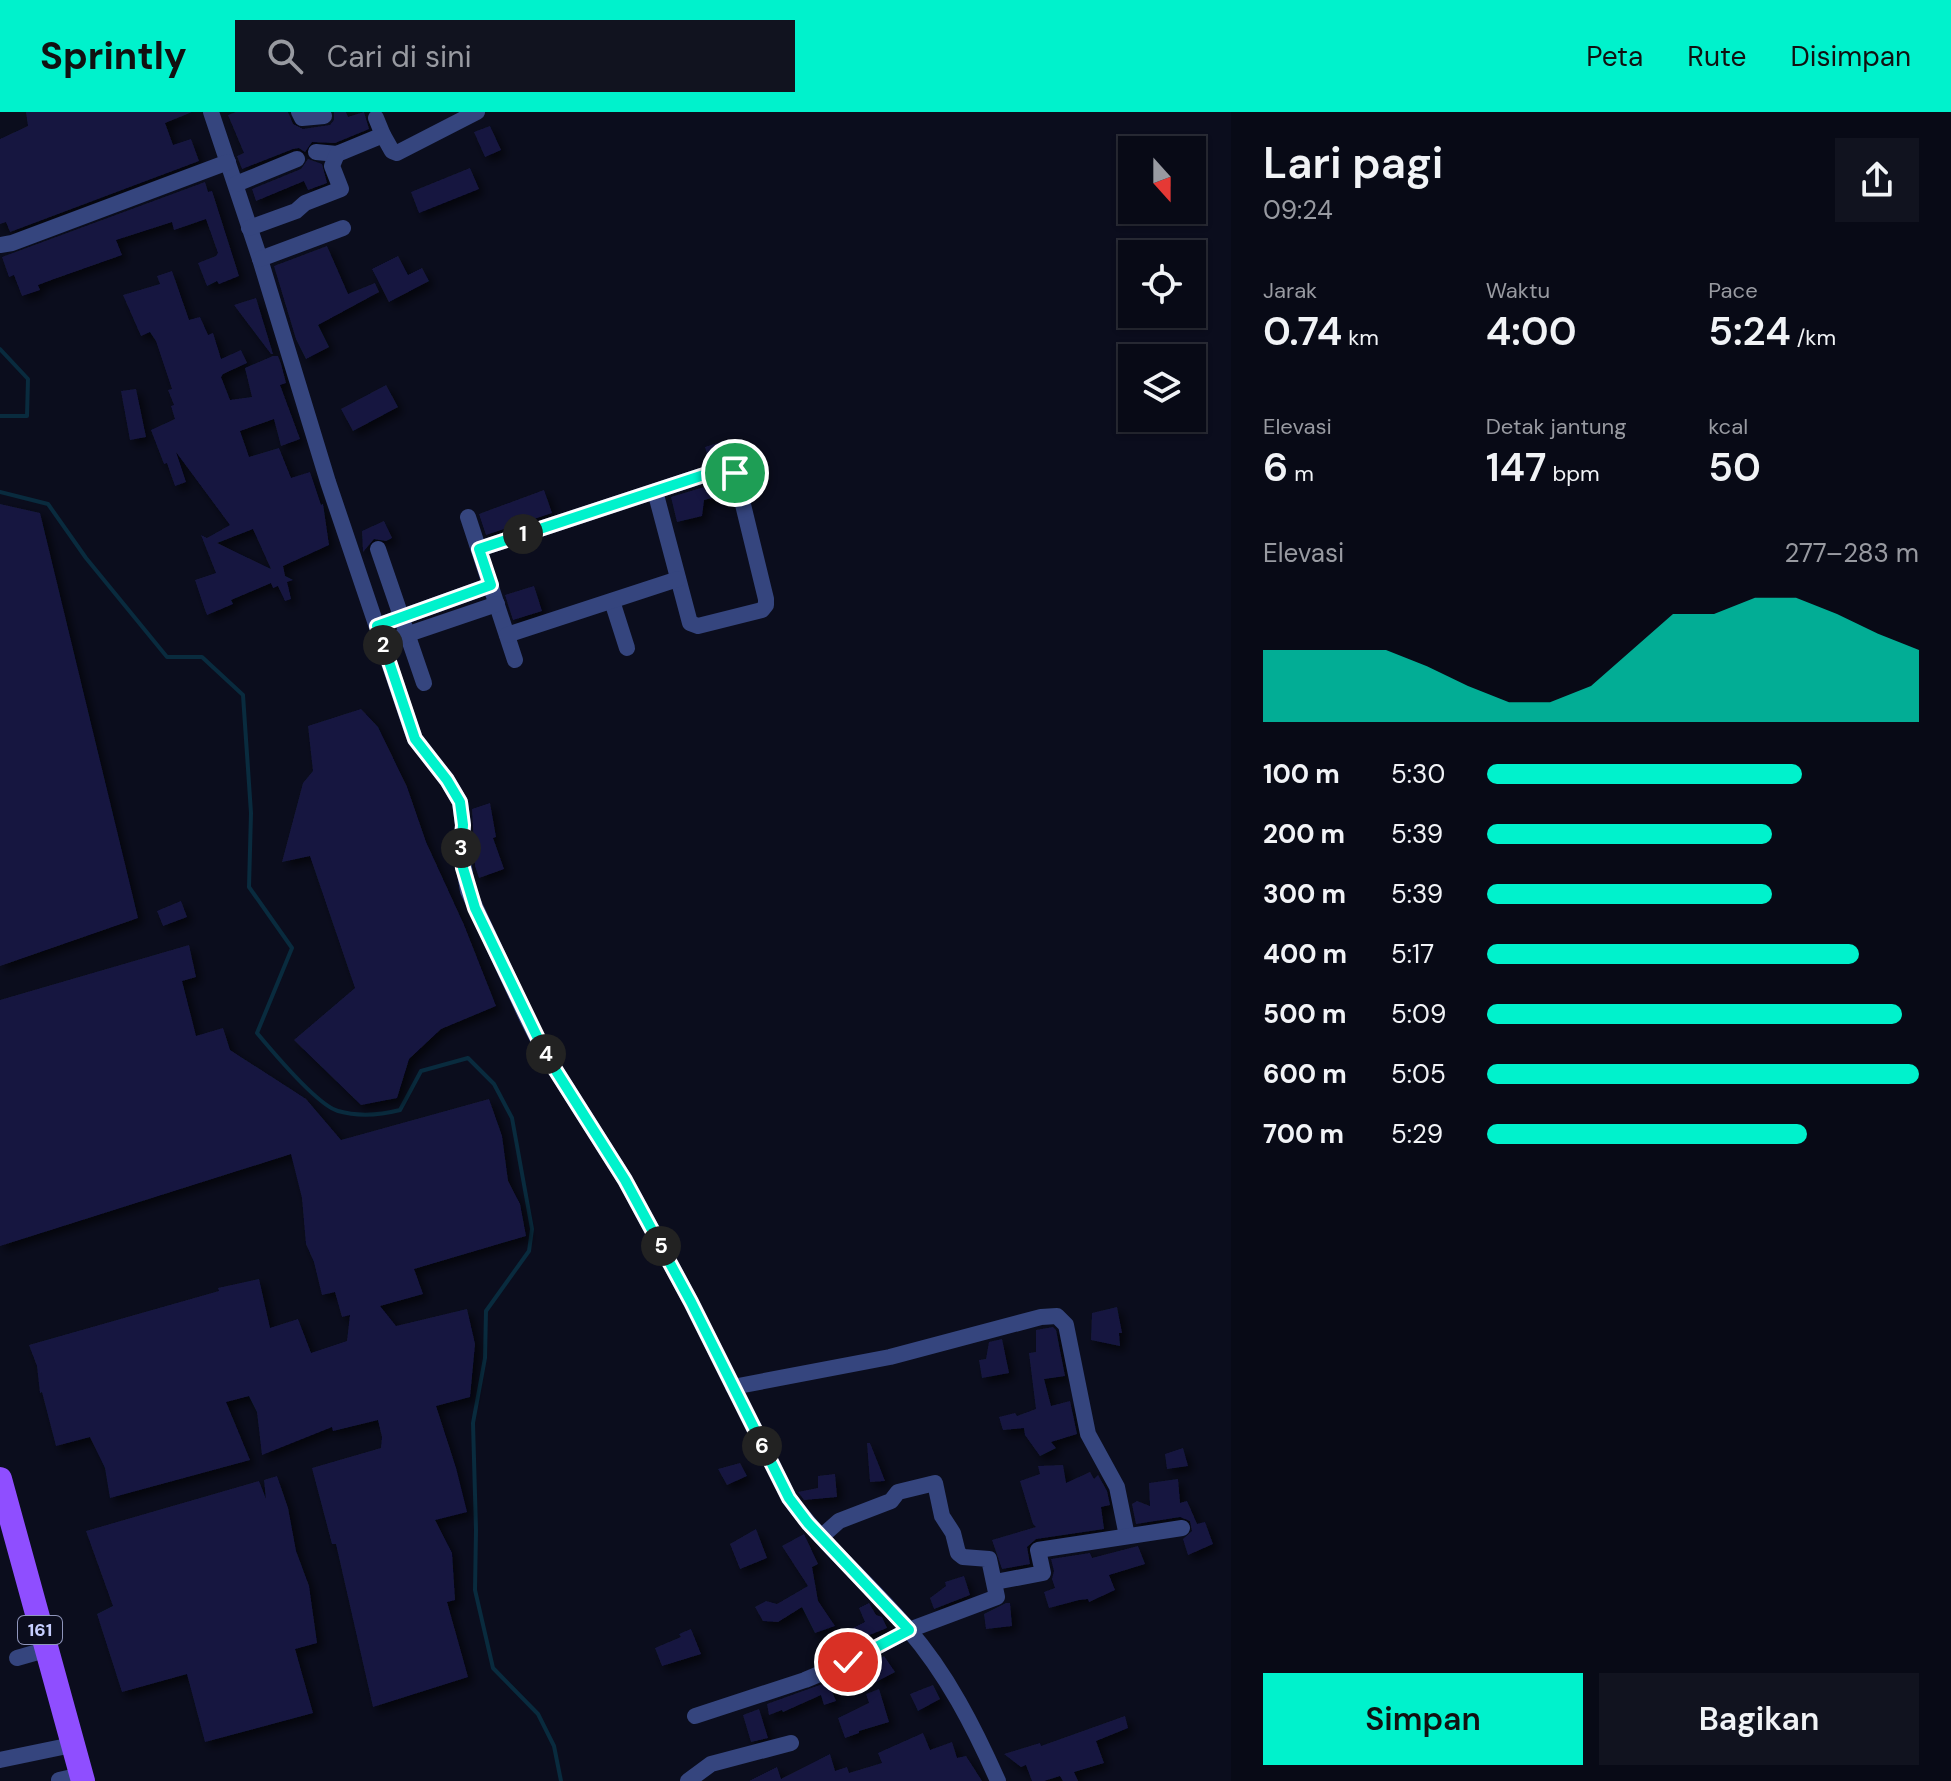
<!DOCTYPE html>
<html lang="id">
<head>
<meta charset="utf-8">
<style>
	body { margin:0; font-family:"DM Sans",sans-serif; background:#11131f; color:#f1f3f6; height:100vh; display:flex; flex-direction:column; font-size:30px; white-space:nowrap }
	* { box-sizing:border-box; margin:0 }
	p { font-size:26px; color:#989aa1 }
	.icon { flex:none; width:44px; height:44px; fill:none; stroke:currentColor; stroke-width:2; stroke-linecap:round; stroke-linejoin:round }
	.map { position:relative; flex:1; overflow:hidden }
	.panel { display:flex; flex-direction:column; background:#080a16; width:720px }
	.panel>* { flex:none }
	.needle { width:52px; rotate:159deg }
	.controls { position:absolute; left:1118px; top:24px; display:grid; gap:16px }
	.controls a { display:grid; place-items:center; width:88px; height:88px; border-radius:0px; background:#080a16; box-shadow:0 2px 6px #0004,0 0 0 2px #292b35; font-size:40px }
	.pin { position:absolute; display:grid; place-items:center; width:68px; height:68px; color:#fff; margin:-34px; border:4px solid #fff; border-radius:50%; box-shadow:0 2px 8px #0007 }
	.km { position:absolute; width:40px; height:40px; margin:-20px; border-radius:50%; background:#222; color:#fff; font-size:22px; line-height:40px; text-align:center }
	.round { display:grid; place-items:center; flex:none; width:84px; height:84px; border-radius:0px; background:#11131f }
	.head { display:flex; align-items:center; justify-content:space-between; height:136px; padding:0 32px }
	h1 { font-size:44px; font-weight:600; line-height:60px }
	.metrics { display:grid; grid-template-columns:repeat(3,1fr); gap:12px; height:136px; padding:8px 32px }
	.metrics div { display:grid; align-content:center }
	.metrics b { font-size:40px; font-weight:600 }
	.metrics small { font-size:22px; font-weight:400 }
	.metrics p { font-size:22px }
	.chart { height:224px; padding:16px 32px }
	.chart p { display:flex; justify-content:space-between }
	.chart svg { width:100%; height:144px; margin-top:8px; fill:#00f2cc; opacity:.7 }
	.button { display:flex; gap:16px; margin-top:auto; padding:16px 32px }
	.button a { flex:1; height:92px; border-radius:0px; background:#00f2cc; color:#111; font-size:32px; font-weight:600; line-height:92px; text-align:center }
	.button a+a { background:#11131f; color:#f1f3f6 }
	ul { padding:0 32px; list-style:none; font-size:26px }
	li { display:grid; grid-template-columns:128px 96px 1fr; align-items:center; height:60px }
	li i { height:20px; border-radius:10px; background:#00f2cc }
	header { display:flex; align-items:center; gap:48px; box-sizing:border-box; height:112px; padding:0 40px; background:#00f2cc; color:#111 }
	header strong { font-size:38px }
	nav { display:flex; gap:44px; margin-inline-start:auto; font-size:28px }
	.search { width:560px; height:72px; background:#11131f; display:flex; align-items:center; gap:20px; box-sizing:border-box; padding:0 28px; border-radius:0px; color:#989aa1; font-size:30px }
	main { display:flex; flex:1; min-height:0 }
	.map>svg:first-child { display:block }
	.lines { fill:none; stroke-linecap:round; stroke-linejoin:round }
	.stream { stroke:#092b3e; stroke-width:4 }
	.building { fill:#17193f; fill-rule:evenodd; filter:url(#shadow) }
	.street { stroke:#35457e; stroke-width:16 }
	.primary { stroke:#8f4eff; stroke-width:24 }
	.route-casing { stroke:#fff; stroke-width:16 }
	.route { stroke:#00f2cc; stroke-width:10 }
	.labels { text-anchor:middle; stroke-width:6; stroke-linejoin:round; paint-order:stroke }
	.shield { fill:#0b0d1d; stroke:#8f95bb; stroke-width:2 }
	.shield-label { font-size:18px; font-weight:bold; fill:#c7cfff }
</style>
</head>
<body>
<header>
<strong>Sprintly</strong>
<div class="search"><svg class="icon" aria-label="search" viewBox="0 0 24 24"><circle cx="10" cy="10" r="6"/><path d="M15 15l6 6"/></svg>Cari di sini</div>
<nav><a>Peta</a><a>Rute</a><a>Disimpan</a></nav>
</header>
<main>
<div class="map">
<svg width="1231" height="1669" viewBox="0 0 1231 1669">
	<defs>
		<filter id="shadow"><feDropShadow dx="5" dy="5" stdDeviation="4" flood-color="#0009"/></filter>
	</defs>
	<rect width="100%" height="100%" fill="#0b0d1d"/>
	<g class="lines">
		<g class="stream">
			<path d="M0,237L28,267L27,304H0"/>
			<path d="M0,380L48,392L86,446L167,545H202L243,583L251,701L249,775L292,836L257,921C272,939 317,993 338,999C359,1005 380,1003 400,998L421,959L468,946L494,972L512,1006L532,1117L529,1139L486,1199L485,1246L473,1311L476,1418L475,1478L493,1556L538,1602L554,1634L561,1669"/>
		</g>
	</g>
	<g class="building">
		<path d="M26,0H192L165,11L173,33L191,27L199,49L10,120L6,110L0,112V27L28,14Z"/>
		<path d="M236,0H288L293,12L303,17L330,13L334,8V0H346L348,5L364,0L369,17L335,31L312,30L305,40L299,36L293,37L242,57L237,44L244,41L228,3Z"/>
		<path d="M490,14L501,38L485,45L474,20Z"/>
		<path d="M308,47L322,52L327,71L308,78L304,69L256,89L252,77L301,57Z"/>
		<path d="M470,56L479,77L419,101L411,80Z"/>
		<path d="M205,70L208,80L212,79L239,164L219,172L217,169L207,174L198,151L216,144L218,141L206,107L174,118L172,110L116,128L122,143L54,167L38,173L40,178L22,184L14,163L9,165L2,145Z"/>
		<path d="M327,134L348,182L375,171L379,180L318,213L329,235L306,247L296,227L274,154Z"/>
		<path d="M398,144L408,163L422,156L429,169L389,190L372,157Z"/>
		<path d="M172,159L189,208L200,205L208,223L213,221L221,247L241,238L247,251L223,262L221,265L230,288L252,285L245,256L273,244H278L281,252L286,271L280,273L300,327L281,334L274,307L240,319L249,345L279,336L291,366L310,360L321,393L323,392L329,433L283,454L285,464L293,468L287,470L291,487L285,489L278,474L273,476L271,471L231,488L233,492L207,503L204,495L195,468L216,461L201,423L207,426L230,413L176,340L186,370L175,374L167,351L164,352L151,318L175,307L171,294L174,293L168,278L172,277L156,229L150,220L141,224L123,183L160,172L157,164ZM253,417L271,457L217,431Z"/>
		<path d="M256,186L273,242H271L234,193Z"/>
		<path d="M386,273L398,295L353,319L341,297Z"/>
		<path d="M136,277L146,325L130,328L121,279Z"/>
		<path d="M724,329L734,342L713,348L708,345L705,335Z"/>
		<path d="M724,369L729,382L704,388L702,404L677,410L671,385Z"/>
		<path d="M544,378L552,401L486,423L479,402Z"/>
		<path d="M0,392L40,401L138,806L0,854Z"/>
		<path d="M384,409L392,426L386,429L374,427L363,440L362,419Z"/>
		<path d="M534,474L542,499L513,508L505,483Z"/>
		<path d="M361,597L378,615L407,675L426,730L464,813L496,894L441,917L409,947L397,986L361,993L294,928L355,876L310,744L282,750L303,671L313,659L308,614Z"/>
		<path d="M490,691L496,725L493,726L504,757L479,766L475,754L472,697Z"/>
		<path d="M181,789L187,805L163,814L157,799Z"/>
		<path d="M189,833L196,865L182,869L196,924L223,916L230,938L306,987L341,1028L489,987L502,1024L508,1069L520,1092L526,1124L414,1157L423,1182L380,1194L396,1214L467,1197L475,1232L470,1285L436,1294L456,1356L467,1400L435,1408L452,1441L455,1488L447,1490L468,1565L373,1595L336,1432H332L312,1356L381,1336L382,1325L378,1308L333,1319L332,1315L262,1343L257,1300L249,1284L226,1290L250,1348L110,1386L105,1356L90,1325L56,1334L42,1280L40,1281L37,1254L29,1233L219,1179L218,1176L259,1167L270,1216L298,1207L311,1241L347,1229L350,1203L342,1205L335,1180L322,1183L314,1150L306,1132L302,1086L291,1042L0,1134V888Z"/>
		<path d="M1117,1195L1122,1221H1119L1120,1234L1091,1228L1092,1201Z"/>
		<path d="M1053,1215L1056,1218L1065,1264L1044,1267L1051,1294L1070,1289L1077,1322L1051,1330L1056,1336L1040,1344L1025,1323L1024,1316L1003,1318L999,1305L1015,1301L1017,1304L1036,1297L1029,1241L1036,1240V1218Z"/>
		<path d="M1002,1227L1009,1261L982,1266L979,1248L986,1247L989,1230Z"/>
		<path d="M867,1331H870L885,1369L870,1370Z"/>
		<path d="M1183,1336L1188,1354L1167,1357L1165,1342Z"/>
		<path d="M740,1351L747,1364L727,1373L718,1357Z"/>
		<path d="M1063,1353L1066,1371L1090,1360L1094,1367L1098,1363L1107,1379L1110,1393L1101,1395L1104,1417L1036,1427L1027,1435L1030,1452L1002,1457L992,1428L1036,1415L1033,1412L1020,1369L1040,1362L1038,1354Z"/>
		<path d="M835,1362L837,1385L804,1388L798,1380L818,1376V1364Z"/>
		<path d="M277,1364L288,1396L296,1439L309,1474L317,1531L295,1537L313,1601L205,1630L187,1562L122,1580L97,1502L113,1494L86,1419L259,1369L266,1387L264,1368Z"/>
		<path d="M1178,1367L1180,1391L1187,1389L1197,1412L1205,1410L1213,1432L1188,1443L1183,1427L1192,1419L1190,1409L1180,1405L1136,1412L1132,1392L1137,1389L1150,1394L1149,1371Z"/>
		<path d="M756,1417L767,1446L740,1457L730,1432Z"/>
		<path d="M804,1422L818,1452L812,1455L818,1489L835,1514L815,1521L802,1495L778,1510L763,1509L755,1495L766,1489L777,1492L808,1474L782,1434Z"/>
		<path d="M1138,1434L1145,1452L1109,1463L1115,1478L1089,1490L1088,1487L1079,1488L1049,1496L1044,1480L1055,1476L1052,1467L1054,1459L1051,1447L1090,1441L1092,1446Z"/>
		<path d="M964,1464L970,1483L934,1497L930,1486L946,1474L945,1470Z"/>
		<path d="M869,1491L876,1503L882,1505L887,1516L857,1528L853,1516L865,1510L859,1496Z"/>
		<path d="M1006,1491H1010L1012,1514L986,1517L984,1502Z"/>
		<path d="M691,1517L701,1542L662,1554L655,1536L681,1525L679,1522Z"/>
		<path d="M884,1544L895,1560L876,1570L869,1552Z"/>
		<path d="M828,1570L836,1589L824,1593L821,1583L783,1600L782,1598L769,1603L767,1592Z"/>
		<path d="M933,1573L940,1587L918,1599L910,1582Z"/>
		<path d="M879,1577L889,1610L859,1619V1621L845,1626L838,1606L869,1591L866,1582Z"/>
		<path d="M759,1597L768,1626L751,1630L743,1603Z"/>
		<path d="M1125,1604L1128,1616L1096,1629L1104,1651L1074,1660L1078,1669H1063L1060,1664L1044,1669H1032L1026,1653L1021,1655L1004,1642L1040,1631L1041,1634Z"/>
		<path d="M923,1621L930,1638L952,1630L957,1646L966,1644L982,1669H749L777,1655L781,1667L830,1642L835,1659L847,1655L849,1661L882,1651L878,1641Z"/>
	</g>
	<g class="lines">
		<g class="street">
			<path d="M211,0L260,147L328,370L411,616L415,627L447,668L460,690L463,713L461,738L468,779L527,906L546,943L625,1068L691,1190L789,1386C824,1434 870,1472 908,1517C947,1562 974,1615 998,1669"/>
			<path d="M299,0L302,6L324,4"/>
			<path d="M376,6L383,23"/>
			<path d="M316,40L337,42L383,23L392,39L397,41L477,0"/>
			<path d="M236,72L297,47"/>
			<path d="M249,116L296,99L305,91L341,77L332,54L337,42"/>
			<path d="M0,133L12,131L228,50"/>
			<path d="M260,147L343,116"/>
			<path d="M468,405L515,548"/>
			<path d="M378,437L424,571"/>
			<path d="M479,437L722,357H729L737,368L766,487V493L762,498L698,514L690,511L655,379"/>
			<path d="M612,489L627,536"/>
			<path d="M377,514L491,473"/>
			<path d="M507,523L678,467"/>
			<path d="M382,531L497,492"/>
			<path d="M733,1275L890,1245L1041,1205L1057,1204L1066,1213L1088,1322L1117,1375L1127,1424"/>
			<path d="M995,1470L1043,1461L1038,1438L1182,1416"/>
			<path d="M17,1546L45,1538"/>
			<path d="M695,1604L805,1568L848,1550L909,1518L997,1485L989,1447L963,1445L958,1441L953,1421L942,1404L935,1371L898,1380L891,1389L839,1409L821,1425"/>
			<path d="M0,1648L72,1633"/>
			<path d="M59,1668L81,1663"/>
			<path d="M688,1669L711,1652L791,1631"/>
		</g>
		<path class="primary" d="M0,1367L83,1669"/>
	</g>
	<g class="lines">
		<g class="route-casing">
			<path id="route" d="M735,361L729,357H722L479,437L491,473L377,514L415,627L447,668L460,690L463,713L461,738L463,756L475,796L546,943L625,1068L691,1190L789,1386L808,1411L909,1518L848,1550"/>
		</g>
		<use href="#route" class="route"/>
	</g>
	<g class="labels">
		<rect class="shield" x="18" y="1504" width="44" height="28" rx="6"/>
		<g class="shield-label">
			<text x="40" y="1524">161</text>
		</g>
	</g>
</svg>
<div class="controls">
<a><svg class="needle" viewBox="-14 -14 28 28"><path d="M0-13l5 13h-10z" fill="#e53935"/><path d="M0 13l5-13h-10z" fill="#989aa1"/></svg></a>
<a><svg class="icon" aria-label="locate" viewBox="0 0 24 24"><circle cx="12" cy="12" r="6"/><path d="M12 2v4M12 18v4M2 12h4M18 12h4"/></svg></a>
<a><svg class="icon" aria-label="layers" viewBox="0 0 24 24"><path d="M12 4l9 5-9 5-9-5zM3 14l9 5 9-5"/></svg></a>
</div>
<div class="pin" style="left:735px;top:361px;background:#1e9e55"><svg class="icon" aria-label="arrive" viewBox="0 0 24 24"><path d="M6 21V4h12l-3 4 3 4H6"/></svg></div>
<div class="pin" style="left:848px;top:1550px;background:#d93025"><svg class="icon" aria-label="check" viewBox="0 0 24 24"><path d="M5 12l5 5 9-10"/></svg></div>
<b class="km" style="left:523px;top:422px">1</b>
<b class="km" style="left:383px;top:533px">2</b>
<b class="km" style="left:461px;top:736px">3</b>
<b class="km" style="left:546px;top:942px">4</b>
<b class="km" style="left:661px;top:1134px">5</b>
<b class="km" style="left:762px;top:1334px">6</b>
</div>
<section class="panel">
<div class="head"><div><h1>Lari pagi</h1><p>09:24</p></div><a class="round"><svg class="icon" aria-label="share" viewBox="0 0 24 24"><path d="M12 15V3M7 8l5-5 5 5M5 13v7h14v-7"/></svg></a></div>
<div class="metrics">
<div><p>Jarak</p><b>0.74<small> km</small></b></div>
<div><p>Waktu</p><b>4:00</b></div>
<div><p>Pace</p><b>5:24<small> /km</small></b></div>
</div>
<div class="metrics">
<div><p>Elevasi</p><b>6<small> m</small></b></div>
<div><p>Detak jantung</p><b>147<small> bpm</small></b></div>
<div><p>kcal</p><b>50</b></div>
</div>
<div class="chart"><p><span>Elevasi</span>277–283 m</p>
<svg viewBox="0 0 160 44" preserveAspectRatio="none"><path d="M0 44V22L10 22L20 22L30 22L40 27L50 33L60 38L70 38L80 33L90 22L100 11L110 11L120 6L130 6L140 11L150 17L160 22V44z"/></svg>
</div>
<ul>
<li><b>100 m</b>5:30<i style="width:73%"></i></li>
<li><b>200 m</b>5:39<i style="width:66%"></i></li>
<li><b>300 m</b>5:39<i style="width:66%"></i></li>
<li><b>400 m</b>5:17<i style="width:86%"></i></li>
<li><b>500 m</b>5:09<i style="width:96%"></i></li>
<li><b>600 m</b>5:05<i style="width:100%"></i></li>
<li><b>700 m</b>5:29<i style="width:74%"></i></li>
</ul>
<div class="button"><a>Simpan</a><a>Bagikan</a></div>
</section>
</main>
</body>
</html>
